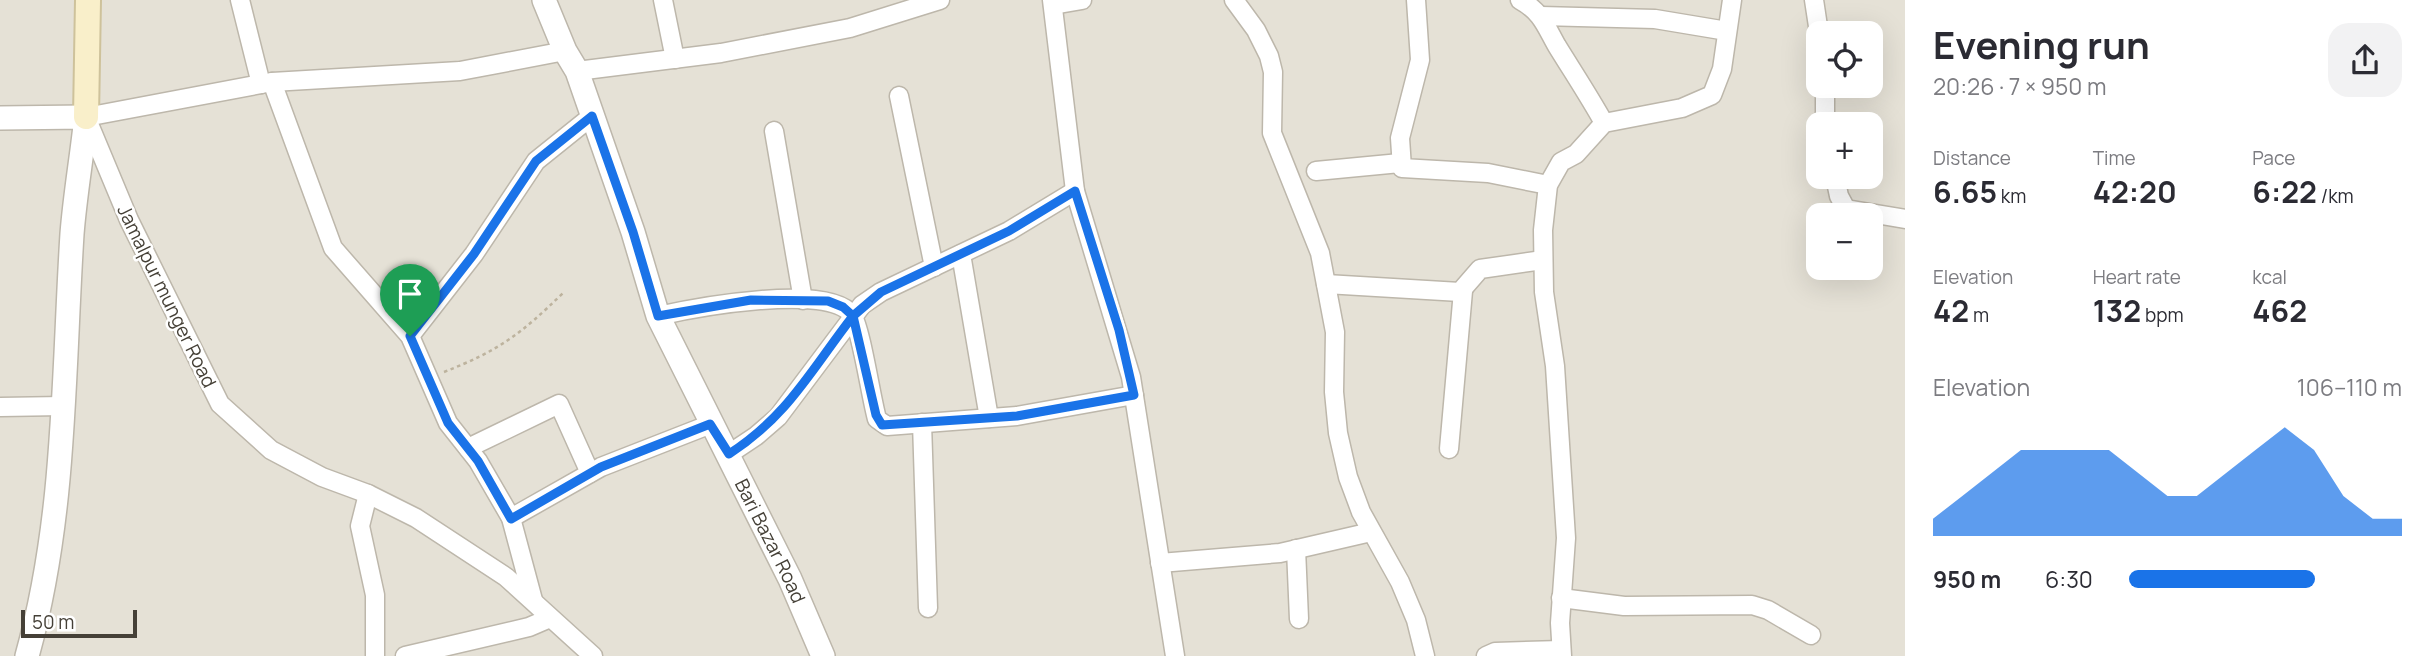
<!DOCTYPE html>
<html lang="en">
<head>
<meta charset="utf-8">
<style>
	body { margin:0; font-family:Manrope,sans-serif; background:#f2f2f3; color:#2b2b33; height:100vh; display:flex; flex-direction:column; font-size:26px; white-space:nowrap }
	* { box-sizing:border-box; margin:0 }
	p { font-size:23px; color:#7c7c81 }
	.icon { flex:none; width:38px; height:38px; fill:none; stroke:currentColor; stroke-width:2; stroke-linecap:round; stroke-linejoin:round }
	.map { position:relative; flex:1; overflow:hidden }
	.drawer { display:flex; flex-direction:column; background:#fff; width:525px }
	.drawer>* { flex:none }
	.tools { position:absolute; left:1806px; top:21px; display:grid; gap:14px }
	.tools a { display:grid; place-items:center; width:77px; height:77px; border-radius:14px; background:#fff; box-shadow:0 7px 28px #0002; font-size:35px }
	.scale { position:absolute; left:21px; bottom:18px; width:116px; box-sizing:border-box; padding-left:7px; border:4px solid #454037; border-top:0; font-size:19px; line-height:24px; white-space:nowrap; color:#454037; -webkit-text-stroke:5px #fff; paint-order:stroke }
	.pin { position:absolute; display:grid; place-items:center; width:60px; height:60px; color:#fff; margin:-72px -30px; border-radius:50% 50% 50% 0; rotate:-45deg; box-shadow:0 0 7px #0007 }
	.pin .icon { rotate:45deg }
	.round { display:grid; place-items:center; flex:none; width:74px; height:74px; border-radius:21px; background:#f2f2f3 }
	.head { display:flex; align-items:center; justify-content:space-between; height:119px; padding:0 28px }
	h1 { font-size:38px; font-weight:700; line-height:52px }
	.stats { display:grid; grid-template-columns:repeat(3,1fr); gap:10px; height:119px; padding:7px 28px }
	.stats div { display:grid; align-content:center }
	.stats b { font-size:30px; font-weight:700 }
	.stats small { font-size:19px; font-weight:400 }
	.stats p { font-size:19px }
	.chart { height:196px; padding:14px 28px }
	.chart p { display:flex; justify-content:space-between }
	.chart svg { width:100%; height:126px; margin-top:7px; fill:#1a73e8; opacity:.7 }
	ul { padding:0 28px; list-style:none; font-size:23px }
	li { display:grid; grid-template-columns:112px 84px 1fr; align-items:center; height:52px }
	li i { height:18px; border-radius:9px; background:#1a73e8 }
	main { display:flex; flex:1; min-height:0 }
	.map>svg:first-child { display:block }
	.residential { fill:#e5e1d6; fill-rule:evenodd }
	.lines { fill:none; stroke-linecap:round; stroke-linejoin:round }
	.minor-casing { stroke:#bdb7ab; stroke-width:21 }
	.tertiary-casing { stroke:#bdb7ab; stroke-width:26 }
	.secondary-casing { stroke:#cec29b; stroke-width:28 }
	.path { stroke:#bdb39e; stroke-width:2.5; stroke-dasharray:3.5 3.5; stroke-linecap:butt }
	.minor { stroke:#fff; stroke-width:18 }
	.tertiary { stroke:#fff; stroke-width:23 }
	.secondary { stroke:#f9efca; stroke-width:24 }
	.route-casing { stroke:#fff; stroke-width:14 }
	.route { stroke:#1a73e8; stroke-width:9 }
	.labels { text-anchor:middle; stroke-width:5; stroke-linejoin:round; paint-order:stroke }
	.street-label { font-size:19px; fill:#454037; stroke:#fff }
</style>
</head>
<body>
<main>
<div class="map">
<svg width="1905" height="656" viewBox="0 0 1905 656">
	<rect width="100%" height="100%" fill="#f2efe8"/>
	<path class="residential" d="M0,0H1905V656H0ZM1818,33H1871V86H1818ZM1818,124H1871V177H1818ZM1818,215H1871V268H1818Z"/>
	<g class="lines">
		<g class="minor-casing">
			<g id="minor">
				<path d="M240,0L261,84"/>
				<path d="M663,0L675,59"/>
				<path d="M1052,0L1075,191L1131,377L1175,656"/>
				<path d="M1234,0L1256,30L1269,56L1273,72L1272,133L1320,253L1335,332L1334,392L1338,433L1348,477L1361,512L1400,582L1416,620L1425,656"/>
				<path d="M1416,0L1420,60L1400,138L1402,168L1488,173L1548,185"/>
				<path d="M1520,0C1542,12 1546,27 1557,46C1573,72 1589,96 1604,123"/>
				<path d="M1814,0L1819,33"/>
				<path d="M1053,5L1082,0"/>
				<path d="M1541,16L1655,19L1727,31"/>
				<path d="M565,51L460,71L272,82L86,117L129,220L220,404L271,450L322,477L368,494L416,518L506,577L593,656"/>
				<path d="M577,71L721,53L850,28L940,0"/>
				<path d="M272,82L333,248L410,336L448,423L478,461L511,518L533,600"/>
				<path d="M1825,86V124"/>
				<path d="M899,96L934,267"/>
				<path d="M774,131L803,300"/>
				<path d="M1316,171L1400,163"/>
				<path d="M1835,177L1839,196L1846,209L1905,219"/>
				<path d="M961,254L989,418"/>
				<path d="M1326,284L1460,292L1480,269L1543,260"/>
				<path d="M658,316C693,308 830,282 852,315C861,328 871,398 877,419L887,426L1017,416L1134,395"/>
				<path d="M410,336L474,254L536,161L592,116"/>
				<path d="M0,407L63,406"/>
				<path d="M922,423L928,608"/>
				<path d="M468,448L559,404L590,473"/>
				<path d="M1449,449L1463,291"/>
				<path d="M729,454L756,436L778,417L862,305L881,292L1009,231L1075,191"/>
				<path d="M368,494L360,526L375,595V656"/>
				<path d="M511,518L601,467L711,424"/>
				<path d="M1296,549L1299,619"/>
				<path d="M1160,563L1280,553L1371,532"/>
				<path d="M1561,598L1624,606L1752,605L1768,610L1811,635"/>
				<path d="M405,656L529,627L550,618"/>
				<path d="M1486,656L1495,652L1561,650"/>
				<path d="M1562,656L1560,623L1566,538L1555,366L1544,292L1543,230L1548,185L1561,162L1576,154L1604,123L1682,108L1712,95L1722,69L1732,0"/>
			</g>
		</g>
		<g class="tertiary-casing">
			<g id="tertiary">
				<path id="s1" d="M544,0L565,51L577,71L633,232L658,316L790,579L823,656"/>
				<path d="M0,118L86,117C82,156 75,195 72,234C63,376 66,517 27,656"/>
			</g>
		</g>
		<g class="secondary-casing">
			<path id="secondary" d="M86,117L88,0"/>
		</g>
		<path class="path" d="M444,372C500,350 521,334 564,292"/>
		<use href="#minor" class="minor"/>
		<use href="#tertiary" class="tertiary"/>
		<use href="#secondary" class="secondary"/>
	</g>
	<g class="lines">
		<g class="route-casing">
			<path id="route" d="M410,336L448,423L478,461L511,519L601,467L710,424L729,454C788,416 811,370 853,316L876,415L882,425L1017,416L1134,395L1119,330L1075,191L1009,231L881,292L853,316L843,307L828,301L751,300L658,316L633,232L592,116L536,161L474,254L410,336"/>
		</g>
		<use href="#route" class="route"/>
	</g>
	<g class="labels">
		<g class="street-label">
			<text transform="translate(167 296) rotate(64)" y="7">Jamalpur munger Road</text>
			<text dy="7" stroke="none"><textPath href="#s1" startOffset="588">Bari Bazar Road</textPath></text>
		</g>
	</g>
</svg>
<div class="tools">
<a><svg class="icon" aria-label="locate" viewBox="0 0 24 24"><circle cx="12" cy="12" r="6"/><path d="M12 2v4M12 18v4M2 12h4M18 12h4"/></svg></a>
<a>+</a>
<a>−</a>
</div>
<div class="scale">50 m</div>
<div class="pin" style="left:410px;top:336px;background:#1e9e55"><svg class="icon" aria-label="arrive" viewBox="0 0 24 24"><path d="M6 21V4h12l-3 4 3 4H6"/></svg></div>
</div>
<section class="drawer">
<div class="head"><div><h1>Evening run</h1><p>20:26 · 7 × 950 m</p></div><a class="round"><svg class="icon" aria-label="share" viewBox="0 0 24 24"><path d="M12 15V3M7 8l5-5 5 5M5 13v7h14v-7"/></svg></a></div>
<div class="stats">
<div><p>Distance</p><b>6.65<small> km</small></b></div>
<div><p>Time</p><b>42:20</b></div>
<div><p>Pace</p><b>6:22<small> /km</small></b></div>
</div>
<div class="stats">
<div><p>Elevation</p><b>42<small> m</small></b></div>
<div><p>Heart rate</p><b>132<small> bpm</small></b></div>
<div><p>kcal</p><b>462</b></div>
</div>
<div class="chart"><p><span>Elevation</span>106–110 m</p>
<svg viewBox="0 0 160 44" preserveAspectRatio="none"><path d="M0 44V38L10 30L20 22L30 14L40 14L50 14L60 14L70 22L80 30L90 30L100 22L110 14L120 6L130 14L140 30L150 38L160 38V44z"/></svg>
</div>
<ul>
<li><b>950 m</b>6:30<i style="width:68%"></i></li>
</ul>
</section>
</main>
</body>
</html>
